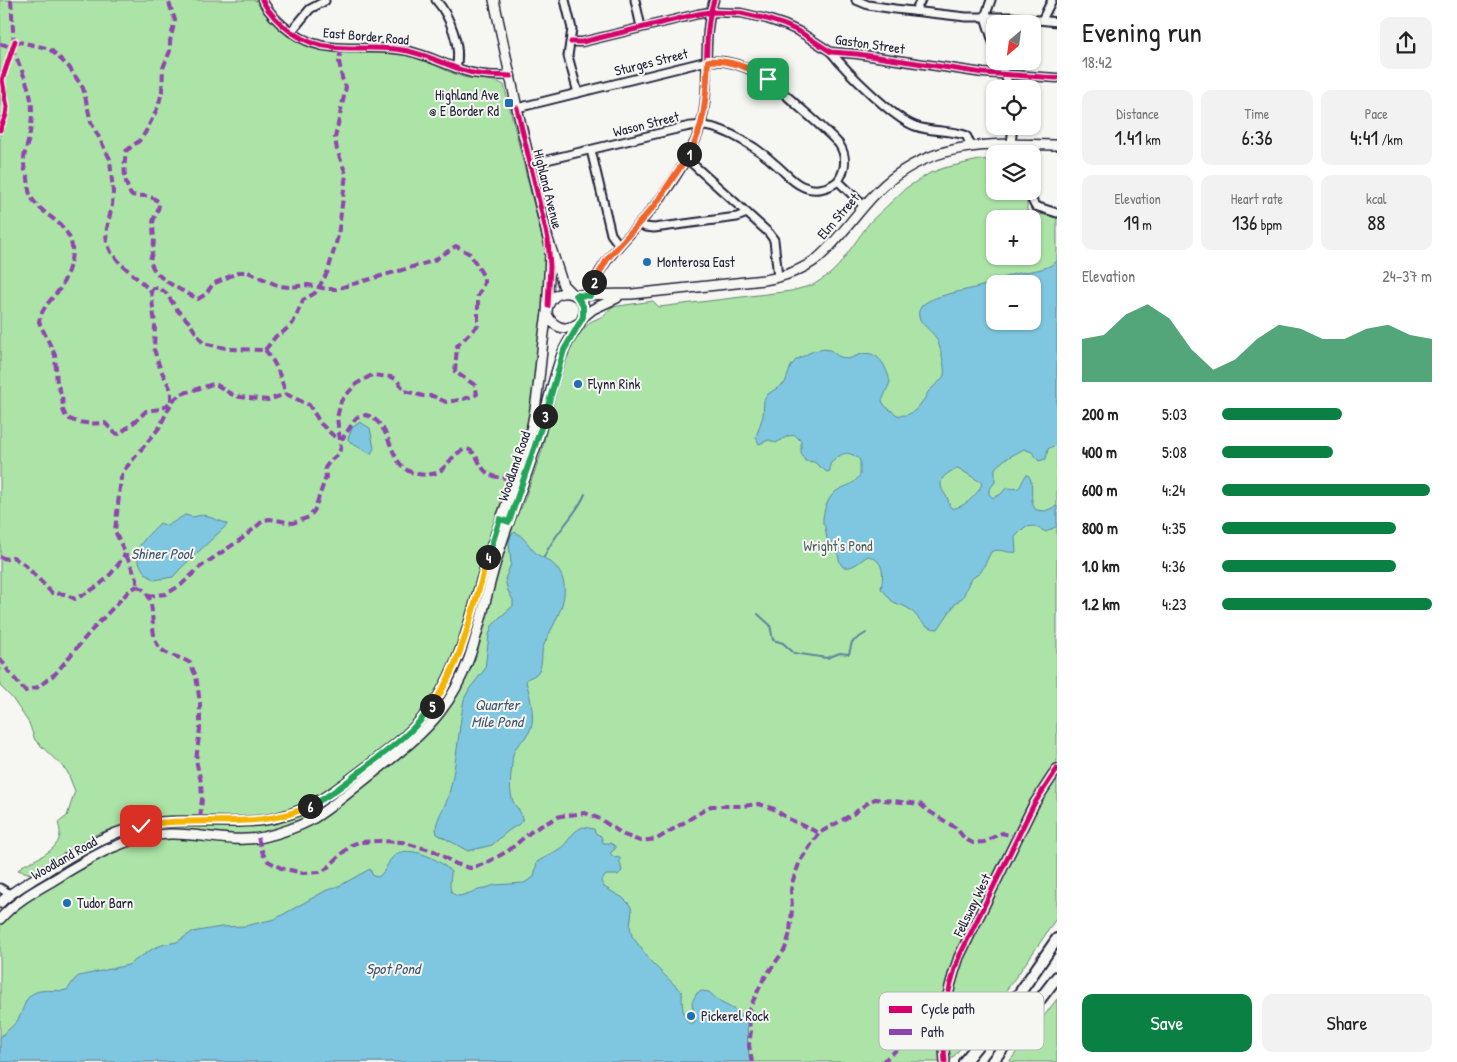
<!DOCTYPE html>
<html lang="en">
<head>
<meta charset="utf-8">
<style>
	body { margin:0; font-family:"Patrick Hand",sans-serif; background:#f2f2f2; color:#222; height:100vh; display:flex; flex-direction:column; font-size:19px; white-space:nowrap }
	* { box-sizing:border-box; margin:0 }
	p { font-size:16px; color:#767676 }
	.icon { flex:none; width:28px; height:28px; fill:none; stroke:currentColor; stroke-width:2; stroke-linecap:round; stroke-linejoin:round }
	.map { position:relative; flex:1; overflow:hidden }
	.side { display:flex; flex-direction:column; background:#fff; width:400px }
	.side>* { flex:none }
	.needle { width:32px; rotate:209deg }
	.fabs { position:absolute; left:986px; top:15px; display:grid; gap:10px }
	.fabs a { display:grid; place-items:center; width:55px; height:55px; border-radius:10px; background:#fff; box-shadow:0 1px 4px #0004; font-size:25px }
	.pin { position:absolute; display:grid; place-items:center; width:42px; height:42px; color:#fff; margin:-21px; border-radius:10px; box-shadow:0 2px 8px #0006 }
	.km { position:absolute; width:25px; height:25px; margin:-12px; border-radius:50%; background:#222; color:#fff; font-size:14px; line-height:25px; text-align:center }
	.round { display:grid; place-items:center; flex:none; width:52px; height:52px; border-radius:10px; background:#f2f2f2 }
	.headline { display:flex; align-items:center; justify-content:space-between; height:85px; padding:0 25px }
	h1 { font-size:28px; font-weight:600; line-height:38px }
	.stats { display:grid; grid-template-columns:repeat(3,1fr); gap:8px; height:85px; padding:5px 25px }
	.stats div { display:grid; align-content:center; border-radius:10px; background:#f2f2f2; text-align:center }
	.stats b { font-size:21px; font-weight:600 }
	.stats small { font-size:14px; font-weight:400 }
	.stats p { font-size:14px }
	.chart { height:140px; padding:10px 25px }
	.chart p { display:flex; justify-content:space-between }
	.chart svg { width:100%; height:90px; margin-top:5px; fill:#0b8043; opacity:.7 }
	.cta { display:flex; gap:10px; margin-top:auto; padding:10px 25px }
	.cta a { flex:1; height:58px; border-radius:10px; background:#0b8043; color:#fff; font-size:20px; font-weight:600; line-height:58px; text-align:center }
	.cta a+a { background:#f2f2f2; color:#222 }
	ul { padding:0 25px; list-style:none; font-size:16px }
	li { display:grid; grid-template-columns:80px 60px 1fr; align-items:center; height:38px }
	li i { height:12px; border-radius:6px; background:#0b8043 }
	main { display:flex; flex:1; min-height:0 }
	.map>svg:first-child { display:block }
	.green { fill:#ace4a7; stroke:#678371; fill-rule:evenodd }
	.water { fill:#7fc7e0; stroke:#5a859e; fill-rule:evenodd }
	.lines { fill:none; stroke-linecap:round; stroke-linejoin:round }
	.stream { stroke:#5a859e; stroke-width:2 }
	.minor-casing { stroke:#22223b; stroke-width:11 }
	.major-casing { stroke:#22223b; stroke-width:12 }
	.highway-casing { stroke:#22223b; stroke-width:14 }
	.minor { stroke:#f6f6f2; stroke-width:7 }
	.major { stroke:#f6f6f2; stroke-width:9 }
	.highway { stroke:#f6f6f2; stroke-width:10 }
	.quiet { stroke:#8e44ad; stroke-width:4; stroke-dasharray:8 4; stroke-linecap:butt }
	.cycleway-casing { stroke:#f6f6f2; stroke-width:8 }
	.cycleway { stroke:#d6006c; stroke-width:5 }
	.split-1-casing { stroke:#fff; stroke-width:10 }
	.split-2-casing { stroke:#fff; stroke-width:10 }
	.split-3-casing { stroke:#fff; stroke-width:10 }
	.split-4-casing { stroke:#fff; stroke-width:10 }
	.split-5-casing { stroke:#fff; stroke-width:10 }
	.split-6-casing { stroke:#fff; stroke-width:10 }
	.split-7-casing { stroke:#fff; stroke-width:10 }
	.split-1 { stroke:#f0652b; stroke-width:6 }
	.split-2 { stroke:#f0652b; stroke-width:6 }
	.split-3 { stroke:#22a559; stroke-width:6 }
	.split-4 { stroke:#22a559; stroke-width:6 }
	.split-5 { stroke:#f5b400; stroke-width:6 }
	.split-6 { stroke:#22a559; stroke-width:6 }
	.split-7 { stroke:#f5b400; stroke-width:6 }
	.poi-dot { fill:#1f6fb2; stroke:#f6f6f2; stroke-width:2 }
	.labels { text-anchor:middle; stroke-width:4; stroke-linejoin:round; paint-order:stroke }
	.street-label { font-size:14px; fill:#22223b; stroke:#f6f6f2 }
	.poi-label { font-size:14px; fill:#22223b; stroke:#f6f6f2; text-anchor:start }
	.park-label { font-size:14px; fill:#4b5c5b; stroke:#f6f6f2 }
	.water-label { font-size:15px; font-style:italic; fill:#3e546d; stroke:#f6f6f2 }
	.key { fill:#f6f6f2; stroke:#b6b6bb; stroke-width:1 }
	.key-label { font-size:14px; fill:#22223b }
</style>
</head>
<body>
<main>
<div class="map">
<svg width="1057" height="1062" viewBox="0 0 1057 1062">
	<rect width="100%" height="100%" fill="#f6f6f2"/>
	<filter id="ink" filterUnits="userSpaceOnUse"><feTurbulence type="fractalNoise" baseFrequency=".02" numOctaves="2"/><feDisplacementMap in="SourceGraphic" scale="10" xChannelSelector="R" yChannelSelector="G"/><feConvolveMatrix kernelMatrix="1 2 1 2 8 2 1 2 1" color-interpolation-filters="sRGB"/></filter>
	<g filter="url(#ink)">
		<g class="green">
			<path d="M0,0H259C271,29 303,49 334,52C357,53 380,50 403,54C424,58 442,70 463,77C475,80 494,78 504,85L548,262V271L533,402L522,448L503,498L521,509L541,454L560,373L577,336L590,322L603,316L612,307L653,301L659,307L791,291L813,285L830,274L839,265L870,222L906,188L930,173L944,168L979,160L995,159V191H1027V211L1057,218V917C1024,968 988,1016 949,1062H0V897L73,848L112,829C82,836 59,861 31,874L18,870L22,866C39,857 68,848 58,823L67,816L75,791L67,771L35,740L29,723L12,698L0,686ZM995,219H1032V256H995ZM995,284H1032V321H995Z"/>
			<path d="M1057,999V1062H1009Z"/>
		</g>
		<g class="water">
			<path d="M1057,261V444L1048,449L1046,459L1039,461L1032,452L1024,449L1004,460L995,468V482L989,490V494L993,498L1001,494L1006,488C1023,489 1017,490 1026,475H1028C1036,484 1027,499 1036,510L1045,511L1057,506V526L1046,532L1034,526L1025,527L1015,537L1016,552C1007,554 999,547 991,552L981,572L970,580L963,597L955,604L938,629C921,629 919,614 906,607C902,605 896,604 892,601C888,597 885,592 881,589C884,574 884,560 868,556C859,561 854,569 843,567L840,563L836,546L827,539L825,526L823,524C822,513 828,494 840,489C850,484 853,485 860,475V460C846,448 841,454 830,464V471L827,472L814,462L805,461L801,453V441L795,435L788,436L776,443L769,440L759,444L756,437L763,416L764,400L768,394L785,383L791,366L796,360L811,352L823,349L830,350L838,356L847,359C853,358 857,355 862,354C880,350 887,369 890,382L882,401L885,406L897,415C909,417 916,411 922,402C925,399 926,395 928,392C933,386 941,382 944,375C946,369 940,345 936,338C931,329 912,320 921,307C929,295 972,290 985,285C995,282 1003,277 1014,274C1027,271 1047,271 1057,261ZM995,284H1032V321H995ZM958,468L982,483C980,493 962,510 951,508C948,505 949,501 947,497C935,482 942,475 958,468Z"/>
			<path d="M360,422L370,428L374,448L371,454L351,443L348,439L352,428Z"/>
			<path d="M185,515L192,517L203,515L226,523L227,525L180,569L173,577L154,580L144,572L135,555C141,541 149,534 160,523L167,526Z"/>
			<path d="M515,532C525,537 529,547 537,554C544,559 550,560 556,567C577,592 553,623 543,647C541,655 543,668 537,673C535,676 530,677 527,679L526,682C530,693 535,718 531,728C525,744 512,742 512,764C511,774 509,788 512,798C514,808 524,811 522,822L508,831L492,845L468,851L437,834C433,823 444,809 448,798C457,765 458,732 464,699L470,688L485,669L489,635L492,626L499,618L513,606V600L508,591L505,579L511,564L509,542L511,535Z"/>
			<path d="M583,827L594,829L595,833L601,836L603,843H610L615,846V849L610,853L614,857L620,858V863L622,871L618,875H606L601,881L604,887L623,898L630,905L632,910L630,926L632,936L652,963L682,992C682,1002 682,1018 690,1024L695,1022L692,1002L697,993L702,991L709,992L720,1002L735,1010L743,1017L747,1023L748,1047L750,1062H0V1037C6,1032 12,1027 17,1021C25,1010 23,994 40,991C49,989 58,992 67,990L75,979L79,976L128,965L154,948L162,945L177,942L192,932L221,927L245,926L275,919L325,891L341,885L370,869L373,876L378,877C387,871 387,861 395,855C409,844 442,860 451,872C451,882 446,895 460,896L495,885L524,883L534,877L537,862C545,857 554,853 562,847C570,840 572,831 583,827Z"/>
		</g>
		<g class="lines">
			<g class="stream">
				<path d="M544,557C554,533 576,516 585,494"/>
				<path d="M758,614L770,625L773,640L783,643L794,653L827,658L840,653L849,654L852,642L866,633"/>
			</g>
			<g class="minor-casing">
				<g id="minor">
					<path d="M262,0C276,25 303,45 332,47C358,50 383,45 408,51C427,55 444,64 462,70C478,76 494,75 511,76"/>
					<path d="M436,0C450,16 462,47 456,68"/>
					<path d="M565,0L572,29L568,56L578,93"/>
					<path d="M635,0L641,27"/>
					<path d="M856,0L868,5L895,9L966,17H1010L1057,22"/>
					<path d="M991,0L985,17L995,48"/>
					<path d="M915,11L921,0"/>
					<path d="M1042,20L1052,0"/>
					<path d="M291,32L310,9L325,1"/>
					<path d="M571,42H582L698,14L710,12L741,13L767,19L785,25L800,32L831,52L857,54L983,73L1057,78"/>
					<path d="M831,52C846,71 893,118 915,126C931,132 948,130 965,135L967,137L971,146"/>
					<path d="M1000,61L1010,89"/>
					<path d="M517,108L707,61C746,58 773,83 799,107C813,119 827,131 839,144C847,156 846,169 838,181L864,206"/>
					<path d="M1011,144L1013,126"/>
					<path d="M1032,144V154"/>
					<path d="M591,150L611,234L619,245"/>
					<path d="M686,158L769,233L774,240L778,277"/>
					<path d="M530,164L681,128C689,126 697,125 704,126C727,128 759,149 775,164C784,171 792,182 802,186C814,192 828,189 838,181"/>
					<path d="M1032,191V200L1035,206L1057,213"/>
					<path d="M640,223L645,227L654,228L737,217L747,213"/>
					<path d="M589,296C599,262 624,242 646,216C665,194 684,166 696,139C715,95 699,45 714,0"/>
					<path d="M0,888L10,894"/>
				</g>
			</g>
			<g class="major-casing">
				<g id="major">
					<path d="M494,0L517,108L548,239L563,285L571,293"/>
					<path d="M550,255L547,314C552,326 565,333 577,324"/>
					<path d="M576,295L632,294L764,280C784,277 802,270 818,258C840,239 856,213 876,193C927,140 990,143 1057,145"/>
					<path d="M583,317L593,309L617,298"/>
					<path d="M0,903C11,892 24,885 37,877C75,853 115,826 161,822C195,819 231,825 265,820C301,815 329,796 357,774C386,752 416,731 436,700C463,658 472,610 486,564C499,519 519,476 531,430C540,392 540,352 547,314"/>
					<path d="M0,919C15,902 33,892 52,881C90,858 125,835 170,834C202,833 233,844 264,837C280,833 296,828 311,820C331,808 349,792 367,778C392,758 420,738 440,712C476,667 481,608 498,555C509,517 526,480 537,442C546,412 552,381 563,352C568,339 578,329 583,317C591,295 558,281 548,306"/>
					<path d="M945,1062C941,1022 946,994 959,957L1034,804L1057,769"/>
				</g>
			</g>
			<g class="highway-casing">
				<g id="highway">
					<path d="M964,1062L1019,994L1057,939"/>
					<path d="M992,1062L1057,977"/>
				</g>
			</g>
			<use href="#minor" class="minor"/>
			<use href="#major" class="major"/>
			<use href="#highway" class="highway"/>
			<g class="quiet">
				<path d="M11,0L14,44"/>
				<path d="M15,41L47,48L52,51L69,67L83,88L91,122L110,159L113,192L112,205L106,233L107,243L111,252L120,263L151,291L155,325L154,349L160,368L171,390V404L159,428L125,469L121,478L115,531L137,579V586"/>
				<path d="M0,44C13,45 15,54 19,64C32,94 35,106 29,138C27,147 23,155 24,164C24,170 27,174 28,179C29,184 28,190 30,194C37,215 69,220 72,247C73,260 66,279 59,290C51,300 41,309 39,322L55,355L57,384L62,395L63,410L66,417C76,424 93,424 105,423L115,433L119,434L137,420L146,411L162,409L181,394L213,384L217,385L231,394L240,397L268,400L286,394"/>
				<path d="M151,291L153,288H159L166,293L178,311L188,321L203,343L230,349L265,350"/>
				<path d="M265,350C276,362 281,378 286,394L309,405L321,424L336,438H343L356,418L366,415C395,423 386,470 418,474C450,479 445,454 467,449C483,453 474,478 507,478L511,475"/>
				<path d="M265,350L276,336L282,333L293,323L303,300L315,293L319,287L328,271L338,236L346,174L337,150L335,138L346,87L342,78L339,61L341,48"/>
				<path d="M0,557L7,559L13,557L25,565L52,593L65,594L75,599C100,587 110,578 125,554"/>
				<path d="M137,586C161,595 146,630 159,647C166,656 180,656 190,663L196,676L200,703V729L196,760L201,782L202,798L200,821"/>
				<path d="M147,596L166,594L181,585L200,567L243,538L264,520L270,519L293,523L309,517L314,511L326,477L325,468L330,461L337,455L341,448L337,418L341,401L356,384L372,375L391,377L396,379L405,391L423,396H433L446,402C454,401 472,398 477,394L475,385L455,372L457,346L478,325V296L484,283V277L470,254L456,246L433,261L336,289H327L308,285L290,287L279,286L248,272H239L213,284L206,294L198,299C185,292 155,279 151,263C149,258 153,253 153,248C155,240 153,232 153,224C153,216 160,210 159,202C148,193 142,197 131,195C123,180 124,167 126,151L139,141L145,133L158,107L162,92L163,68L170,51V41L175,20L168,0"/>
				<path d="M0,658L9,672L25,691L38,687L56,673L90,632L128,592L137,586"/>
				<path d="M258,838L263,854L268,861L281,868L303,873L320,872L326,869L351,845L359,842L379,841L402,842L419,847L434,851L456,864L470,868L484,864L508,851L533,830L560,816L585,813L600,819L624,835L640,841L657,839L711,806H743L759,804L774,809L787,818L819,833L853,814L869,802L875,799L920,804L927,810L956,828L965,839L973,843L984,842L1002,833L1018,838"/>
				<path d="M752,1062L749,1045L751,1031L747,1014L763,980L785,949L790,933L792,909L791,890L793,880L800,861L819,833"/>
				<path d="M882,1062C894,1054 908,1035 923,1034C929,1033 936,1035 943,1036"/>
			</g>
			<g class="cycleway-casing">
				<g id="cycleway">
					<path d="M262,0C276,25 303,45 332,47C358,50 383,45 408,51C427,55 444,64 462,70C478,76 494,75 511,76"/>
					<path d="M571,42H582L698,14L710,12L741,13L767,19L785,25L800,32L831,52L857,54L983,73L1057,78"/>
					<path d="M517,108L548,239L550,266L548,306"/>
					<path d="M0,130L6,115L7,107L2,80L15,41"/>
					<path d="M589,296C599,262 624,242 646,216C665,194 684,166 696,139C715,95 699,45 714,0"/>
					<path d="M945,1062C941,1022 946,994 959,957L1034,804L1057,769"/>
				</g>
			</g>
			<use href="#cycleway" class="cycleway"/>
		</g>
	</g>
	<g class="lines" filter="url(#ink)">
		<g class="split-1-casing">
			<path id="split-1" d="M689,154C706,125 706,93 708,61C727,59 751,68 768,79"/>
		</g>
		<g class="split-2-casing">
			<path id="split-2" d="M594,282L608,258L655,205L689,154"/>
		</g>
		<g class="split-3-casing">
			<path id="split-3" d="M545,416L564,350L583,317V306L576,295L590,296L594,282"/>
		</g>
		<g class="split-4-casing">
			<path id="split-4" d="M488,557L500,519L509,522L545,416"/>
		</g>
		<g class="split-5-casing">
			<path id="split-5" d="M432,706C463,662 473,607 488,557"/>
		</g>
		<g class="split-6-casing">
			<path id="split-6" d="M310,806C329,797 344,784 361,771C387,751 413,733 432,706"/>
		</g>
		<g class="split-7-casing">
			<path id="split-7" d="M141,826C197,814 256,832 310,806"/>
		</g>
		<use href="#split-1" class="split-1"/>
		<use href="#split-2" class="split-2"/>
		<use href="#split-3" class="split-3"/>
		<use href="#split-4" class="split-4"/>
		<use href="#split-5" class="split-5"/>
		<use href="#split-6" class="split-6"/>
		<use href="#split-7" class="split-7"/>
	</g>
	<g class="poi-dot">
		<rect x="504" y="98" width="10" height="10" rx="2.5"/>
		<circle cx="647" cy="262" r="5"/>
		<circle cx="578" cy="384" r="5"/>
		<circle cx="67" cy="903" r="5"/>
		<circle cx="691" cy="1016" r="5"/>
	</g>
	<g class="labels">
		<g class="street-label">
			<text transform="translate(366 36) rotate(5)" y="5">East Border Road</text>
			<text transform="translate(870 44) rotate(8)" y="5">Gaston Street</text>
			<text transform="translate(651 62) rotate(-14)" y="5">Sturges Street</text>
			<text transform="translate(646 124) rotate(-14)" y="5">Wason Street</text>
			<text transform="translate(548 189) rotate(76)" y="5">Highland Avenue</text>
			<text transform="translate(838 216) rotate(-49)" y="5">Elm Street</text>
			<text transform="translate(514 466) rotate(-71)" y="5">Woodland Road</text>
			<text transform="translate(64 858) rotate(-30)" y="5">Woodland Road</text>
			<text transform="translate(972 905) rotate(-64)" y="5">Fellsway West</text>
		</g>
		<g class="poi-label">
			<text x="499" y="100" text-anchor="end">Highland Ave<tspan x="499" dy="16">@ E Border Rd</tspan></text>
			<text x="657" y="267">Monterosa East</text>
			<text x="588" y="389">Flynn Rink</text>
			<text x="77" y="908">Tudor Barn</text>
			<text x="701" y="1021">Pickerel Rock</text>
		</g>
		<g class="park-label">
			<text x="838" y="551">Wright's Pond</text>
		</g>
		<g class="water-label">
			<text x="162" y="559">Shiner Pool</text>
			<text x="497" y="710">Quarter<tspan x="497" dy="17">Mile Pond</tspan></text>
			<text x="393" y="974">Spot Pond</text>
		</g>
	</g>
	<rect x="879" y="992" width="165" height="58" rx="8" class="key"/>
	<rect x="889" y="1006" width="23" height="7" fill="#d6006c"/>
	<rect x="889" y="1029" width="23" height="6" fill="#8e44ad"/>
	<g class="key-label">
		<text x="921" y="1014">Cycle path</text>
		<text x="921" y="1037">Path</text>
	</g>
</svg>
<div class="fabs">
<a><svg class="needle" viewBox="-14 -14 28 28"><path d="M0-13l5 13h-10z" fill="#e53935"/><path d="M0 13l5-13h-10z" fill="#767676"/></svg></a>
<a><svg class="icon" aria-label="locate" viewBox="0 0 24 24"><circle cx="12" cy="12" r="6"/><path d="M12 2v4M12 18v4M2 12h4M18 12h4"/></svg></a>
<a><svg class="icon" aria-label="layers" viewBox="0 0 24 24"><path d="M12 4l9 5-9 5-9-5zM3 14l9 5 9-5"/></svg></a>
<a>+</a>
<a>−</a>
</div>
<div class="pin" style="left:768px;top:79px;background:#1e9e55"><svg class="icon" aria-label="arrive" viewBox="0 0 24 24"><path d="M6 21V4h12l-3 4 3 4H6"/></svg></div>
<div class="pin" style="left:141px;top:826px;background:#d93025"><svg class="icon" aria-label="check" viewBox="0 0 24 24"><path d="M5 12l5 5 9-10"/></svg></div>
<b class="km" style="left:689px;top:154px">1</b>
<b class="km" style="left:594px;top:282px">2</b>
<b class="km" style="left:545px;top:416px">3</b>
<b class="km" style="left:488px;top:557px">4</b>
<b class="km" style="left:432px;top:706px">5</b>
<b class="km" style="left:310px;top:806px">6</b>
</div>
<section class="side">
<div class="headline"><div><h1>Evening run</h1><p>18:42</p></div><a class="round"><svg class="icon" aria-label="share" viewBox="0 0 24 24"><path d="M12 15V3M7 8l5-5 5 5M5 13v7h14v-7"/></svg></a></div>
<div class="stats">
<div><p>Distance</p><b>1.41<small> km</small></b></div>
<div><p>Time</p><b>6:36</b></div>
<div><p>Pace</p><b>4:41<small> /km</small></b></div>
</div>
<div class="stats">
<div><p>Elevation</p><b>19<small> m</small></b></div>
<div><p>Heart rate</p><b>136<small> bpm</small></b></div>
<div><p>kcal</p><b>88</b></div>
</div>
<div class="chart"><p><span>Elevation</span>24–37 m</p>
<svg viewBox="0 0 160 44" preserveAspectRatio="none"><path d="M0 44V23L10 21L20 11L30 6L40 13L50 28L60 38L70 33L80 23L90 16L100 18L110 23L120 23L130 18L140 16L150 21L160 23V44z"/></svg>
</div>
<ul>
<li><b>200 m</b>5:03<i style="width:57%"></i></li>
<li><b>400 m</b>5:08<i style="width:53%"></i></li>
<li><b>600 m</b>4:24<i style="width:99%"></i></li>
<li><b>800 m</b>4:35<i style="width:83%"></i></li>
<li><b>1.0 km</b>4:36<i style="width:83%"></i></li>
<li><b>1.2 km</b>4:23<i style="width:100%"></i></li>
</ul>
<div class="cta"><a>Save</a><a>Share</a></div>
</section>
</main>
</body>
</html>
